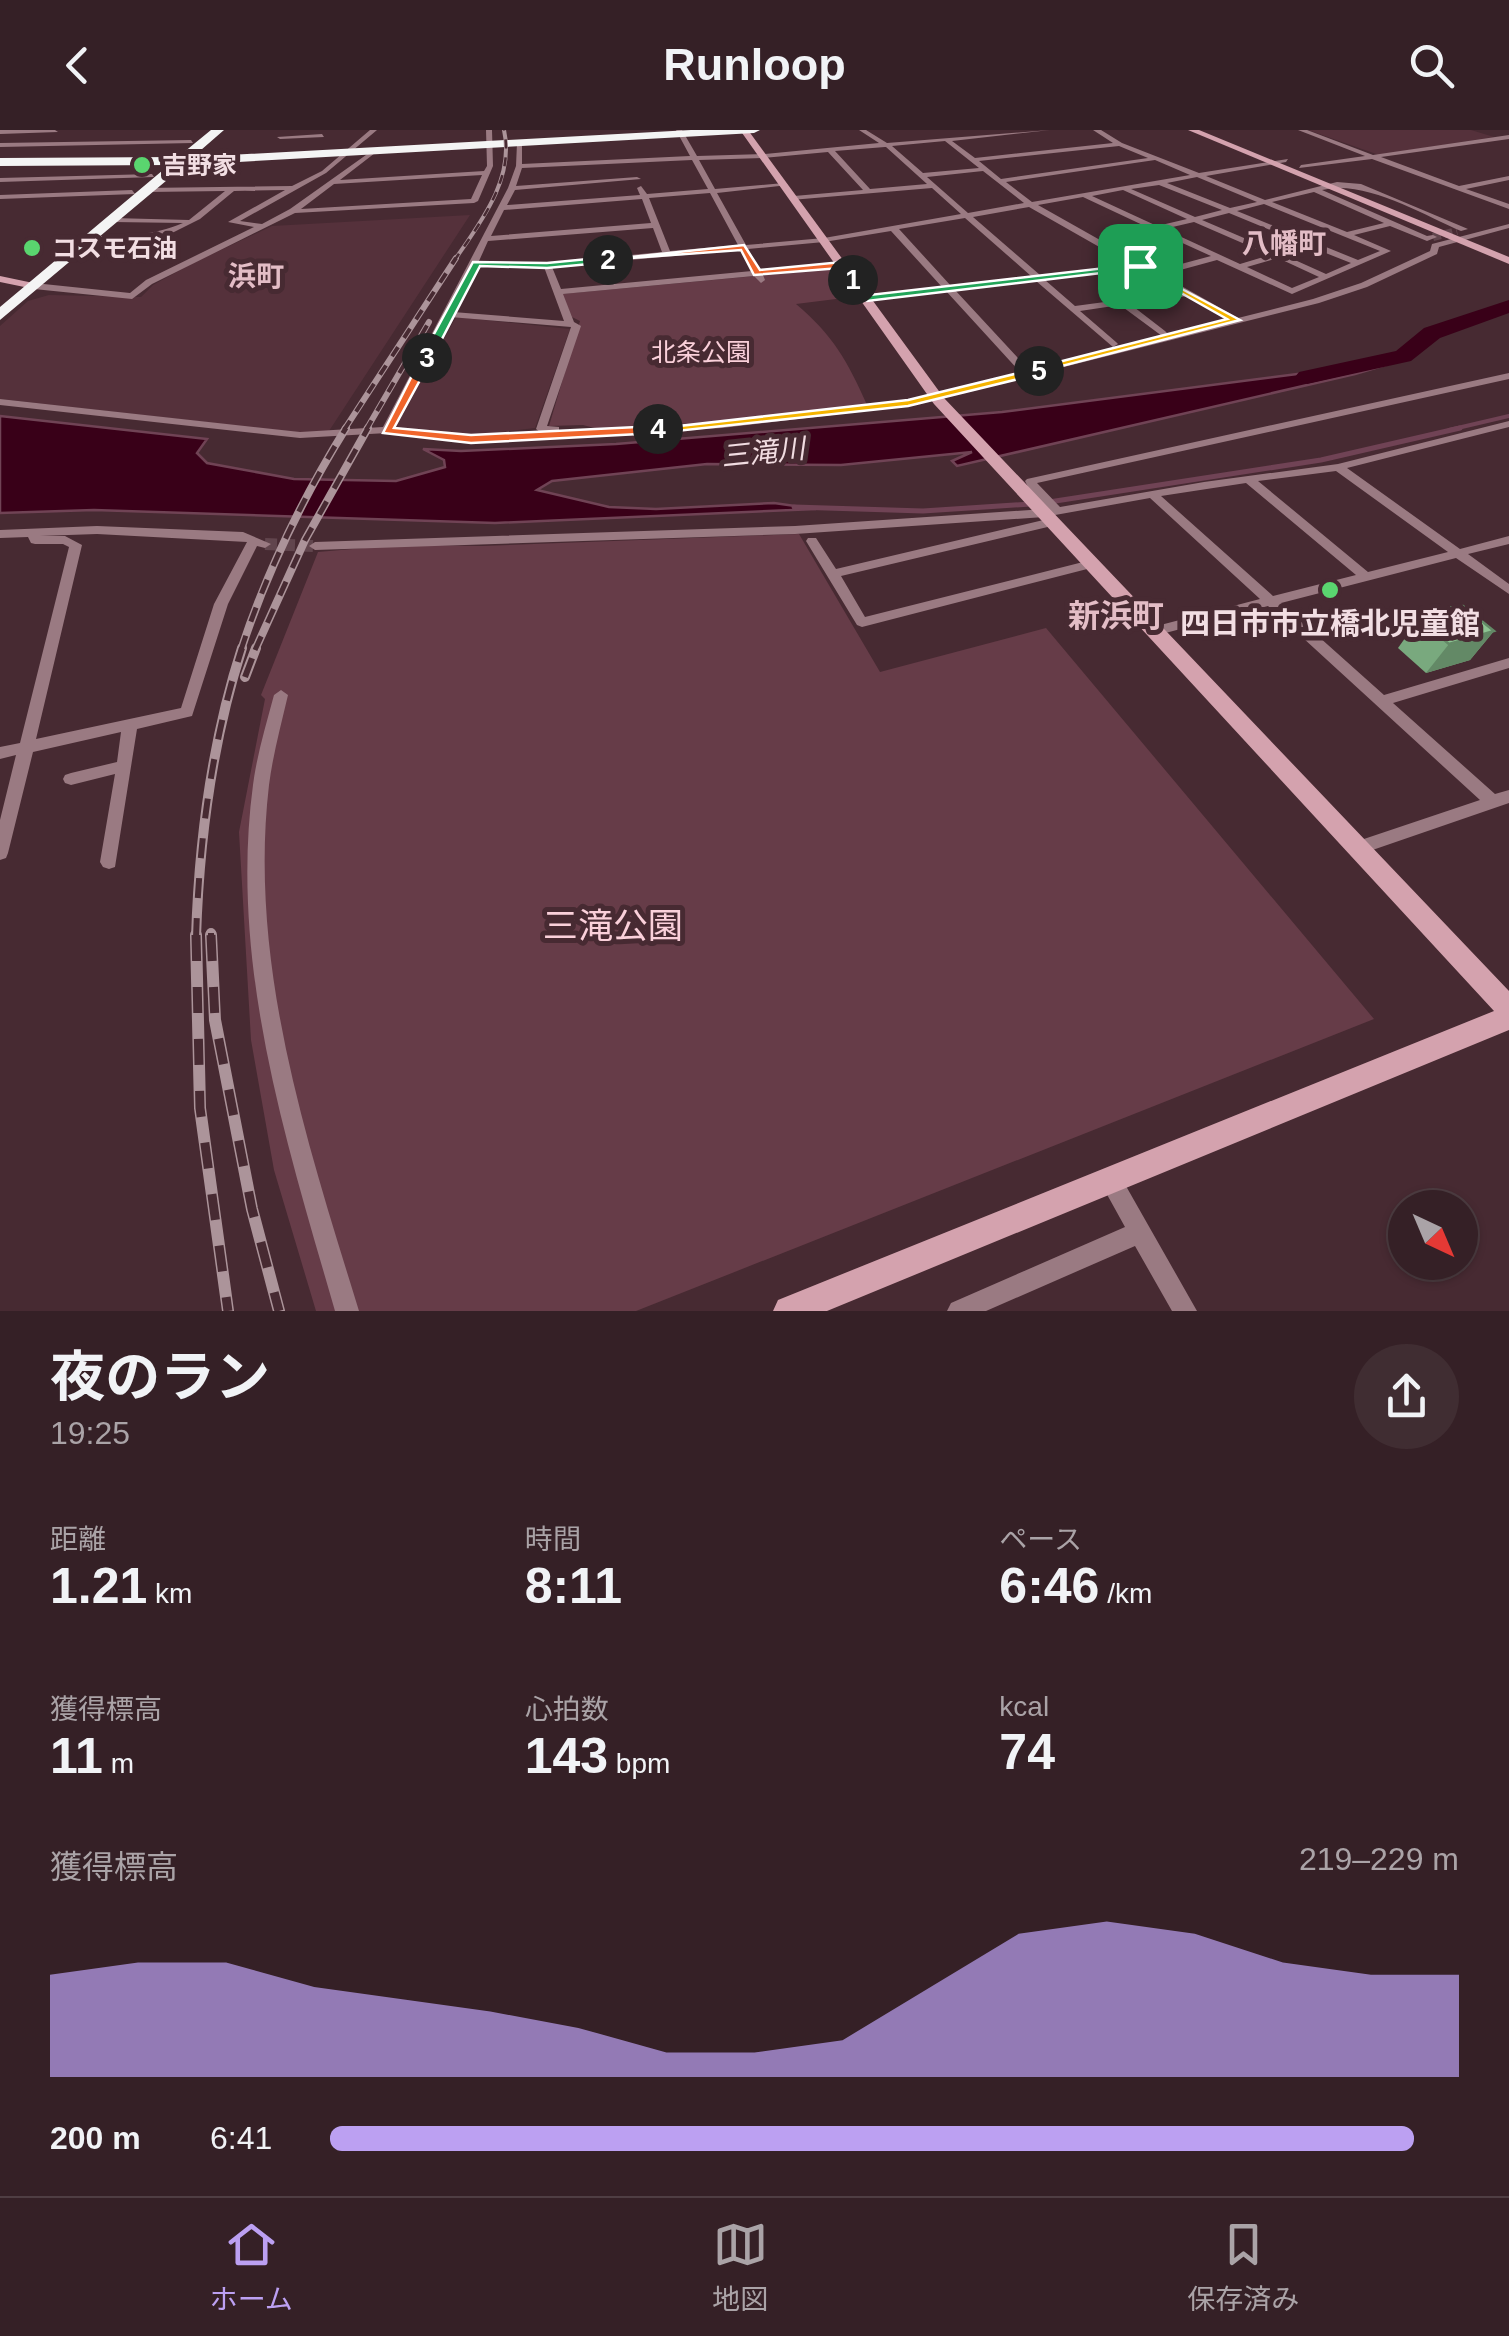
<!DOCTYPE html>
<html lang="ja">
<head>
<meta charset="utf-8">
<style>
	body { margin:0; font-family:Arial,"Noto Sans JP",sans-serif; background:#402d32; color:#f1f3f6; height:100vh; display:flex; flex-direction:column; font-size:38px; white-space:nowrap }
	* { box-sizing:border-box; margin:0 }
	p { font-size:32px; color:#aaa3a7 }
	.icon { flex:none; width:55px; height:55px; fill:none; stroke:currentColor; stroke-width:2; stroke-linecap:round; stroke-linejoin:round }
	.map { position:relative; height:1181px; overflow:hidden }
	.side { display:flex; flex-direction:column; background:#352026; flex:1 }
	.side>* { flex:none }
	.needle { width:65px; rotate:136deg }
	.fabs { position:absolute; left:1388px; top:1060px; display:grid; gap:20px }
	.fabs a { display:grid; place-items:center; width:90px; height:90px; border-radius:50%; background:#352026; box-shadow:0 2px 8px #0004,0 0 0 2px #4f3e43; font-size:50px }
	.pin { position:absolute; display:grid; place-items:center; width:85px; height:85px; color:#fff; margin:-42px; border-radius:20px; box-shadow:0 5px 15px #0006 }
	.km { position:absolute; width:50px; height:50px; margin:-25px; border-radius:50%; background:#222; color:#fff; font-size:28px; line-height:50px; text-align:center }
	.round { display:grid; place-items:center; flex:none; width:105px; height:105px; border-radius:52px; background:#402d32 }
	.summary { display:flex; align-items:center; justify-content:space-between; height:170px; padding:0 50px }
	h1 { font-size:55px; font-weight:700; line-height:75px }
	.metrics { display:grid; grid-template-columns:repeat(3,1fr); gap:15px; height:170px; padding:10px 50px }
	.metrics div { display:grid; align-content:center }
	.metrics b { font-size:50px; font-weight:700 }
	.metrics small { font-size:28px; font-weight:400 }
	.metrics p { font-size:28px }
	.chart { height:280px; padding:20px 50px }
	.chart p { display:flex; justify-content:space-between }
	.chart svg { width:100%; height:180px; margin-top:10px; fill:#bca0f2; opacity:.7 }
	ul { padding:0 50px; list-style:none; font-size:32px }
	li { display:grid; grid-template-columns:160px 120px 1fr; align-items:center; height:75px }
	li i { height:25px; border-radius:12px; background:#bca0f2 }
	header { display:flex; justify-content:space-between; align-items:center; height:130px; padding:0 50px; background:#352026; font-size:45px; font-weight:700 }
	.tabs { display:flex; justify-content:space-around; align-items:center; height:140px; border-top:2px solid #4f3e43; background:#352026; font-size:28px; color:#aaa3a7 }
	.tabs a { display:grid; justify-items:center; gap:5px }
	.tabs .current { color:#bca0f2 }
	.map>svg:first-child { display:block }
	.built { fill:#55313b }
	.green { fill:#663c48 }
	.water { fill:#390018; stroke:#704355; stroke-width:2.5 }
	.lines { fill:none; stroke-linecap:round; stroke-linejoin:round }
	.stream-far1 { stroke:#704355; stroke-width:4 }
	.stream { stroke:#704355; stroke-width:5 }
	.river { fill:#390018; fill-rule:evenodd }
	.street-tunnel-far1 { stroke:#61454d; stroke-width:8; stroke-dasharray:8 4; stroke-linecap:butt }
	.street-tunnel { stroke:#61454d; stroke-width:12; stroke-dasharray:12 6; stroke-linecap:butt }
	.street { fill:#9a7a82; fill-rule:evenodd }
	.secondary { fill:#d4a2ae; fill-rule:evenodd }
	.highway { fill:#f4f4f4; fill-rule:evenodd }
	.rail-far4-casing { stroke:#ac949a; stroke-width:4 }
	.rail-far3-casing { stroke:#ac949a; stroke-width:6 }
	.rail-far2-casing { stroke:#ac949a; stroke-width:8 }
	.rail-far1-casing { stroke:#ac949a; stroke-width:10 }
	.rail-casing { stroke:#ac949a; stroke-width:12 }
	.rail-far4 { stroke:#472a32; stroke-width:2.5; stroke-dasharray:9; stroke-linecap:butt }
	.rail-far3 { stroke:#472a32; stroke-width:4; stroke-dasharray:11; stroke-linecap:butt }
	.rail-far2 { stroke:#472a32; stroke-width:5; stroke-dasharray:15; stroke-linecap:butt }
	.rail-far1 { stroke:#472a32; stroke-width:6; stroke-dasharray:20; stroke-linecap:butt }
	.rail { stroke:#472a32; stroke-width:9; stroke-dasharray:26; stroke-linecap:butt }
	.wall { fill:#79a97e }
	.shaded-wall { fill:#638966 }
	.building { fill:#8dc492; stroke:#638966; stroke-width:2.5 }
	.split-1 { fill:#22a559; stroke:#fff; stroke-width:2.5 }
	.split-2 { fill:#f0652b; stroke:#fff; stroke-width:2.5 }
	.split-3 { fill:#22a559; stroke:#fff; stroke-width:2.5 }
	.split-4 { fill:#f0652b; stroke:#fff; stroke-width:2.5 }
	.split-5 { fill:#f5b400; stroke:#fff; stroke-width:2.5 }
	.split-6 { fill:#f5b400; stroke:#fff; stroke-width:2.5 }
	.poi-dot { fill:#5ad56f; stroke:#472a32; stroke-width:4 }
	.labels { text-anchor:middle; stroke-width:10; stroke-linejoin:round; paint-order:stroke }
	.far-poi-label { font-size:25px; font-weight:bold; fill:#f2dee3; stroke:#472a32; text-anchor:start }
	.far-park-label { font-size:25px; fill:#fad0da; stroke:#472a32 }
	.far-neighbourhood-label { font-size:28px; font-weight:bold; fill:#e3bdc6; stroke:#472a32 }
	.far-water-label { font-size:28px; font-style:italic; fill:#f1dce1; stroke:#472a32 }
	.poi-label { font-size:30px; font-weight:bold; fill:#f2dee3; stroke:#472a32 }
	.neighbourhood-label { font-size:32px; font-weight:bold; fill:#e3bdc6; stroke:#472a32 }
	.near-park-label { font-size:35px; fill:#fad0da; stroke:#472a32 }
</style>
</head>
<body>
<header><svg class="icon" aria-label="back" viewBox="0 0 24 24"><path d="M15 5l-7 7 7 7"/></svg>Runloop<svg class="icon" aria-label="search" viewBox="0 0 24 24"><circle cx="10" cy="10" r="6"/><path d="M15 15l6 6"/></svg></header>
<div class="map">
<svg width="1509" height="1181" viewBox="0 0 1509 1181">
	<rect width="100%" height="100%" fill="#472a32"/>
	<g class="built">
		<path d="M1308,0H1471L1494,7L1379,25Z"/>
		<path d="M470,85L329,301L303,303L0,269V196L28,171L49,165L141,167L153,155L193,133L272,96Z"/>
		<path d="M456,187L570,199L535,298L466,306L395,299Z"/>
	</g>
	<g class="green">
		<path d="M832,139L852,167L796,174C833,205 848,232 867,275L762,288L602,300L583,295L549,296L580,191L572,187L562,164Z"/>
		<path d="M799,404L880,542L1046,498L1374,889L636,1181H316L274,1040L251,910L239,702L265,569L261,565L318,422L398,415L482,416Z"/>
	</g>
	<path class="water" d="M1399,231L1355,244L957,336L952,331L972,322L841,335L707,334L552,351L537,360L609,377L656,379L774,373L816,379L495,393L94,380L0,383V286L207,309L197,323L207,333L294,349L396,351L445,337L444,330L423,319L461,321L616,314L1002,282Z"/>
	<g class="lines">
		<path class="stream-far1" d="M1449,300L1509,286"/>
		<g class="stream">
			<path d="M1049,372L1321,330L1460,298"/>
			<path d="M794,377L923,381L1031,374"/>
		</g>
		<path class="river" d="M1509,170V183L1440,208L1411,231L1307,254L1295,247L1299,242L1396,221L1424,198Z"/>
		<path class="street-tunnel-far1" d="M1433,107L1457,101"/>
		<path class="street-tunnel" d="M265,414L315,416"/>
		<g class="street">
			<path d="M0,0H55L58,2L0,4Z"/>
			<path d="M370,0H377L326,43L240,91L262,94L290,79L373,20L375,23L340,50L484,41L487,36L486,0H492L493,36L478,71L474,73L295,83L152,154L132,169L34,159L30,156L34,153L130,163L146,150L254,97L228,92L285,60L234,61L200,89L170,104L134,110H88V106H91C123,106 153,106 183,93L113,92L109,90L113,88L189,90L225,61L148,62L145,58L292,56L322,41ZM482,45L471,69L301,79L334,54Z"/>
			<path d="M676,0H682L697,26L765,24L879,13L859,0H866L887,13L1050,0L952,11L975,28L1113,13L1093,0H1101L1122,13L1199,43L1288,29L1286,32L1206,46L1265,70L1337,52L1361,54L1468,99L1461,101C1422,84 1364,49 1322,60L1427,106L1433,105L1437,107L1427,111L1390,96L1354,105L1391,121L1292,164L1217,130L1162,145L1238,188L1313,169L1361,153L1430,121L1432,114L1509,94V98L1439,117L1437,124L1367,157L1319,173L908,276L722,298L471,312L387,303L300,308L0,275V269L300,302L383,297L508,58L516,36L517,13L522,14V34L690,26ZM945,11L979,38L923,43L892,16ZM1119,16L1148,28L1001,49L979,31ZM885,17H886L927,54L870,59L835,21ZM828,22L863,60L794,66L791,70L932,58L961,84L824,108L746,115L717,63L788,55L784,53L715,59L699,30L763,28ZM692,30L708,59L647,64L641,56L637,58L640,65L507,75L515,60L641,49L637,47L516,56L522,38ZM1155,30L1190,45L1032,72L1006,52ZM983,41L1024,73L968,83L927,47ZM1197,47L1257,72L1230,78L1167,53ZM1159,55L1222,80L1195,87L1131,59ZM1123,60L1187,89L1157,96L1092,66ZM1314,62L1384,93L1347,102L1272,72ZM710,63L738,115L670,121L649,68ZM1083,67L1149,98L1100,110L1038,75ZM642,69L651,93L491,106L504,80ZM1264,74L1380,121L1358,130L1237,81ZM1029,77L1131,135L1040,145L973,87ZM1229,83L1306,115L1279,123L1202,90ZM965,88L1031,146L951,156L899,99ZM1194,92L1270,125L1240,134L1164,99ZM653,98L662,122L547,133L479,131L488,111ZM891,101L942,157L867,165L864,166V170L946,161L1020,242L908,270L722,292L559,301V297L547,296L581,196L574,192L563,164L754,146L761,153L765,150L763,145L842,137H845V133L760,140L748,119L824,112ZM1156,101L1211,126L1155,141L1106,113ZM1313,118L1351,133L1326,144L1286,126ZM741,120L752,141L561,159L552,137ZM1278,128L1319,147L1292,158L1247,137ZM476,135L544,137L564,191L453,182ZM1139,139L1179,162L1075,176L1045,150ZM1036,151L1113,217L1118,214L1116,212L1080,181L1120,175L1162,206L1167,203L1165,201L1130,174L1187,166L1229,190L1029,240L955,160ZM450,187L571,197L536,299L540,302L471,306L394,297Z"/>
			<path d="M1298,0H1307L1373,25L1509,5V9L1381,27L1459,56L1509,46V50L1466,59L1509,74V79L1372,29L1299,38L1301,35L1365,26Z"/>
			<path d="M322,4L324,7L280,9L277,7Z"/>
			<path d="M191,10L193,13L0,17V13Z"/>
			<path d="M152,44L154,47L0,52V48Z"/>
			<path d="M132,60L135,64L0,69V65Z"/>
			<path d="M1509,243V249L1037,353L1060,377L1204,352L1338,334L1509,291V297L1347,338L1460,419L1509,406V414L1468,424L1509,454V464L1456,428L1281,473L1384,565L1509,528V538L1393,573L1495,664L1509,660V673L1358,725L1352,723L1350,718L1352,713L1480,670L1268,476L1154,506L1149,504L1147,501L1149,498L1260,469L1150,368L1044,387L795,404L315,420L309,416L315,412L795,396L1044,379H1049L1029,359L1025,351L1027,349ZM1336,341L1448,422L1368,442L1258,351ZM1246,353L1356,445L1273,466L1161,366Z"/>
			<path d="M1052,388L1056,389V395L841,446L865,487L1091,430L1095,431V437L862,497L857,495L806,411L808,408H816L836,439Z"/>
			<path d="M97,396L243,402L271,414L265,418L257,416L228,474L192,586L137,599L115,737L109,739L103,737L100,732L115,644L71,655L65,653L63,649L65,645L71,643L117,632L121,602L33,622L8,723L6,728L0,730V690L16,625L0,629V617L20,613L69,417L63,414H35L31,413L28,407L0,408V400ZM97,404L247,412L214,474L181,578L36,609L82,415L65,406H40Z"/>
			<path d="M281,560L288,565C281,595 273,624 269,655C248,835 307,1012 359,1181H335C286,1011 229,834 253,655C257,624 266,595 274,565Z"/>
			<path d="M1110,1039L1118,1042L1197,1181H1172L1135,1116L986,1181H947L951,1173L1125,1097L1099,1050L1102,1042Z"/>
		</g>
		<g class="secondary">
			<path d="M740,0H748L944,268L1509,861V900L827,1181H773L778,1170L1494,881L934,274Z"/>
			<path d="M1188,0H1199L1509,127V134Z"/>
			<path d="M0,146L38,154L40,156L34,159L0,152Z"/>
		</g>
		<path class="highway" d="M211,0H224L193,27L691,0H760L754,3L185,35L0,190V177L169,35L0,36V28L178,27Z"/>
		<g class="rail-far4-casing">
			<path id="rail-far4" d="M454,131C480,93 515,49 504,0"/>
		</g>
		<g class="rail-far3-casing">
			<g id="rail-far3">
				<path d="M344,300L456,128"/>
				<path d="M366,300L429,192"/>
			</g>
		</g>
		<g class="rail-far2-casing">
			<g id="rail-far2">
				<path d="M241,520C267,441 302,369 346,298"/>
				<path d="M255,520L305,410L368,298"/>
			</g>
		</g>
		<g class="rail-far1-casing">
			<g id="rail-far1">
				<path d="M245,547L256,518"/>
				<path d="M211,803V808"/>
				<path d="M196,808C199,710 212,611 242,518"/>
			</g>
		</g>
		<g class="rail-casing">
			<g id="rail">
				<path d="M196,805L200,978L228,1181"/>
				<path d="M211,805L215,890L252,1079L279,1181"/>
			</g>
		</g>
		<use href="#rail-far4" class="rail-far4"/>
		<use href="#rail-far3" class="rail-far3"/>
		<use href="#rail-far2" class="rail-far2"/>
		<use href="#rail-far1" class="rail-far1"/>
		<use href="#rail" class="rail"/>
	</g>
	<path class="wall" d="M1425,480L1494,501L1470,530L1426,543L1398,518Z"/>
	<path class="shaded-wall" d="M1494,501L1470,530L1426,543L1449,514Z"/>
	<path class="building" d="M1463,476L1494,501L1449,514L1419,489L1430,483L1425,480Z"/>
	<path class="split-1" d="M1140,134L1143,138L867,171L849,150L857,148L870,165Z"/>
	<path class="split-2" d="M744,115L760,140L842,132L858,150L850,152L840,138L754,145L741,120L603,130Z"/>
	<path class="split-3" d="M608,127L611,132L547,138L480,136L432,228L427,231L421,228L473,132L547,133Z"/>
	<path class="split-4" d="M427,224L432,228L394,298L471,305L658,296L664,299L658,303L471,313L383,303L421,228Z"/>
	<path class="split-5" d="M1039,238L1043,243L908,276L658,303L653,299L908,270Z"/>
	<path class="split-6" d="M1137,135L1240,190L1035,243V238L1227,189L1137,138Z"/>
	<g class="poi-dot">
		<circle cx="142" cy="35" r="10"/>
		<circle cx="32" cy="118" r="10"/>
		<circle cx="1330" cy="460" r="10"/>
	</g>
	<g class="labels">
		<g class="far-poi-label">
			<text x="162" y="44">吉野家</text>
			<text x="52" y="127">コスモ石油</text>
		</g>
		<g class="far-park-label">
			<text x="701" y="231">北条公園</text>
		</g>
		<g class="far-neighbourhood-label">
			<text x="1284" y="123">八幡町</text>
			<text x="256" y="156">浜町</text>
		</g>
		<g class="far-water-label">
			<text transform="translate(763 322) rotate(-6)" y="10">三滝川</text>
		</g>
		<g class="poi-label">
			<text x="1330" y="504">四日市市立橋北児童館</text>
		</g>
		<g class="neighbourhood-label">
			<text x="1116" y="497">新浜町</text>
		</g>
		<g class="near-park-label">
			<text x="613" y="808">三滝公園</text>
		</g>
	</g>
</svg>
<div class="fabs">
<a><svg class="needle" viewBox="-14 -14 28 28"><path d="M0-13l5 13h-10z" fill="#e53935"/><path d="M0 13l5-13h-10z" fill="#aaa3a7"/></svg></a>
</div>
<div class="pin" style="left:1140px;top:136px;background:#1e9e55"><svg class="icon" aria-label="arrive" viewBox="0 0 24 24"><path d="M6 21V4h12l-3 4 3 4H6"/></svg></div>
<b class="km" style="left:853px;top:150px">1</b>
<b class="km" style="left:608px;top:130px">2</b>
<b class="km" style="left:427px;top:228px">3</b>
<b class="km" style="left:658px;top:299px">4</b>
<b class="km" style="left:1039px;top:241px">5</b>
</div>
<section class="side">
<div class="summary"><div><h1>夜のラン</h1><p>19:25</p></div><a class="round"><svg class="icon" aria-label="share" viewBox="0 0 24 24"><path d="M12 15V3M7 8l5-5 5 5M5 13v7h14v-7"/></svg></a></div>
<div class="metrics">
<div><p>距離</p><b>1.21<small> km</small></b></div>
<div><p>時間</p><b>8:11</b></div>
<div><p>ペース</p><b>6:46<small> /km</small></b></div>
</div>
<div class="metrics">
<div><p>獲得標高</p><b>11<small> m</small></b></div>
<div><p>心拍数</p><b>143<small> bpm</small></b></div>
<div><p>kcal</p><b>74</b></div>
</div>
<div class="chart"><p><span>獲得標高</span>219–229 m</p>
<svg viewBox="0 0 160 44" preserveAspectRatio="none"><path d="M0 44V19L10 16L20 16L30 22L40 25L50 28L60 32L70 38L80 38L90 35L100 22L110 9L120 6L130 9L140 16L150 19L160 19V44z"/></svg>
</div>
<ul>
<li><b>200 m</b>6:41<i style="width:96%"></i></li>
</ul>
</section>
<nav class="tabs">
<a class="current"><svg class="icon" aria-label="home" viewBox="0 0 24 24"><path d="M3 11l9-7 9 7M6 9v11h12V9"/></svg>ホーム</a>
<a><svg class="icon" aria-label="map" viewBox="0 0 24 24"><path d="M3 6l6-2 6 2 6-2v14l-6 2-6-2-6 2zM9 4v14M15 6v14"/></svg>地図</a>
<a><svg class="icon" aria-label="saved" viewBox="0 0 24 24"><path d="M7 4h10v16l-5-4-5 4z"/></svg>保存済み</a>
</nav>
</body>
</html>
